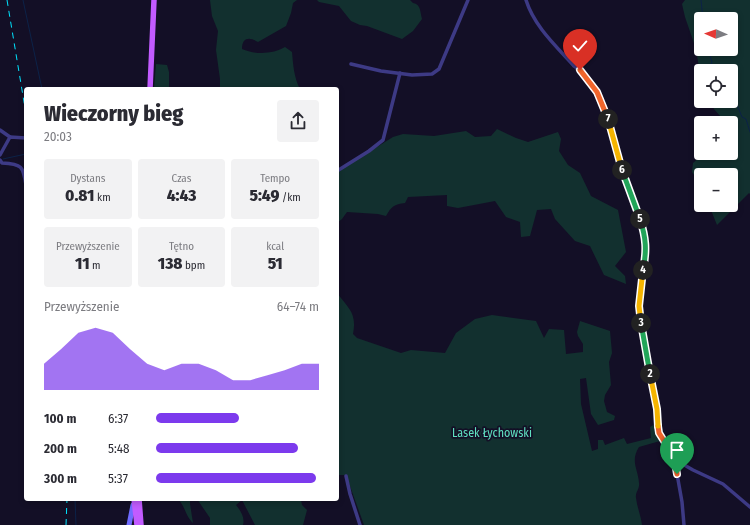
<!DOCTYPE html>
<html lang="pl">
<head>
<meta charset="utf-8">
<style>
	body { margin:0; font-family:"Fira Sans Condensed",sans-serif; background:#f2f2f3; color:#2b2b33; height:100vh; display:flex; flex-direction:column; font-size:15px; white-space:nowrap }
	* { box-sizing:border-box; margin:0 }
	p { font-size:13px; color:#7c7c81 }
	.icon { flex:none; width:22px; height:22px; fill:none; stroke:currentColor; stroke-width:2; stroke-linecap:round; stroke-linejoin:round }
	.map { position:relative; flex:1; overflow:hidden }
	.drawer { position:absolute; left:24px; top:87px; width:315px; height:414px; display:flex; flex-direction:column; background:#fff; border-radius:4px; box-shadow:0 2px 6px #0003 }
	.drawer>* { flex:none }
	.needle { width:26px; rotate:272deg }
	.controls { position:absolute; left:694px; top:12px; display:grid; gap:8px }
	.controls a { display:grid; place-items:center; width:44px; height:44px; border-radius:4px; background:#fff; box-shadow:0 2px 6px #0003; font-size:20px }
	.pin { position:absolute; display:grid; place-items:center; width:34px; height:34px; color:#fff; margin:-41px -17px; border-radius:50% 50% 50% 0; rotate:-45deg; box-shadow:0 0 4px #0007 }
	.pin .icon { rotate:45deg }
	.km { position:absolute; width:20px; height:20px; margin:-10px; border-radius:50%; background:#222; color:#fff; font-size:11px; line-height:20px; text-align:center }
	.round { display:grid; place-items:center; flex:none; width:42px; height:42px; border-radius:4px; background:#f2f2f3 }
	.head { display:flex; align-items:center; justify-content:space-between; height:68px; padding:0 20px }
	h1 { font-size:22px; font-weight:800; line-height:30px }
	.metrics { display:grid; grid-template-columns:repeat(3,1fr); gap:6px; height:68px; padding:4px 20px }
	.metrics div { display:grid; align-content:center; border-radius:4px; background:#f2f2f3; text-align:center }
	.metrics b { font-size:17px; font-weight:800 }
	.metrics small { font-size:11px; font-weight:400 }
	.metrics p { font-size:11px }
	.chart { height:112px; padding:8px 20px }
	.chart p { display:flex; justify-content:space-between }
	.chart svg { width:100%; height:72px; margin-top:4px; fill:#7c3aed; opacity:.7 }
	ul { padding:0 20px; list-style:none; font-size:13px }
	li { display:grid; grid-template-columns:64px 48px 1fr; align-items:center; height:30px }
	li i { height:10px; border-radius:5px; background:#7c3aed }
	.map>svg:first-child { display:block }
	.green { fill:#12302f; fill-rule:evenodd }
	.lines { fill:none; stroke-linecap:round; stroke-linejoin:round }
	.stream { stroke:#0c2248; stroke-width:1 }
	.street { stroke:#3d3a85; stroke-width:3.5 }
	.secondary { stroke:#6f6bff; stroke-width:5 }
	.primary { stroke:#c25bff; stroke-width:5.5 }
	.rail { stroke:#00e5ff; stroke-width:1; stroke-dasharray:6 5; stroke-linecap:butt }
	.split-1-casing { stroke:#fff; stroke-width:8 }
	.split-2-casing { stroke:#fff; stroke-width:8 }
	.split-3-casing { stroke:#fff; stroke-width:8 }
	.split-4-casing { stroke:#fff; stroke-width:8 }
	.split-5-casing { stroke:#fff; stroke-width:8 }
	.split-6-casing { stroke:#fff; stroke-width:8 }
	.split-7-casing { stroke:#fff; stroke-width:8 }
	.split-8-casing { stroke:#fff; stroke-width:8 }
	.split-1 { stroke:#f0652b; stroke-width:5 }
	.split-2 { stroke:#f5b400; stroke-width:5 }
	.split-3 { stroke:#22a559; stroke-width:5 }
	.split-4 { stroke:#f5b400; stroke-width:5 }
	.split-5 { stroke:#22a559; stroke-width:5 }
	.split-6 { stroke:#22a559; stroke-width:5 }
	.split-7 { stroke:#f5b400; stroke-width:5 }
	.split-8 { stroke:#f0652b; stroke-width:5 }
	.labels { text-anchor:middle; stroke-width:3.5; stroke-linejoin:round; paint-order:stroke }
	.park-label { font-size:12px; fill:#5fe0c0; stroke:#130f26 }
</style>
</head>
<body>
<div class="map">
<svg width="750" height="525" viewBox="0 0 750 525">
	<rect width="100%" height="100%" fill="#130f26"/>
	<g class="green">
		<path d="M210,0H297L293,3L291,13L286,26L258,42C250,37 242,37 242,49C255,55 274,54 285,47L292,52C293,64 294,78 300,89H220V79L216,50L218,31L212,16Z"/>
		<path d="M317,0H410L413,3C421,4 420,12 422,19L413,31L402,39L367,26L360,25L351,21L339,6L319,2Z"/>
		<path d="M685,0H750V194L749,193L717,225L709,205H731V175H701V185L692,172L693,163L705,153H731V123H720L721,117L714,109L710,101H731V71H701V80L696,49L685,17L682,4ZM701,19H731V49H701Z"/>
		<path d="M156,64L167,65L169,72V89H154Z"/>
		<path d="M497,129L516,138L528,142L558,132L561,139L559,151L568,165L580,173L591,196L618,210L626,252L615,266L625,276L626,284L604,275L590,246L575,241L555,219L551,209L537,210L530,236L521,237L520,222L506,217L495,201L458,208L447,206V195L408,197L405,203C394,204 391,207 386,216L378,214L347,212L342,219L337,223V172L393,137L403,134L434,136L466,131L475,137L491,136Z"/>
		<path d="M337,293C349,309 357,313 353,334L357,338L401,353L411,350L445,353L456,333L475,319L492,315L536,321L544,338L549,329L564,330L566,354L583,352V344L578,336L577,332L580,321L610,331L612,353L609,362L611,385L605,395L604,401L607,412L615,416L614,420L598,425L591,414L586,378L580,379L581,404L592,451L598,449V440H603L605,445L624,438L627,444L651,438L650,427L655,424L656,432L660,441L639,447C630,461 638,469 639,483C640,489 635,492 636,498C637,507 641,516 642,525H364L346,475H337Z"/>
		<path d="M178,499H190V504L193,523C186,517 185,506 178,499Z"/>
		<path d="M197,499H292L294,501L301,500L302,505L307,510L303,525H255L242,500L236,505C241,511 245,518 243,525H210V518Z"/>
	</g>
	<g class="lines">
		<g class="stream">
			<path d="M23,0L42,89"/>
			<path d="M701,0L703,19"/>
			<path d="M708,49L712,62L710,66L711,71"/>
			<path d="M731,101L737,105L742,117L746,119L750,132"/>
			<path d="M3,159L26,154"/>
			<path d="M75,499L76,525"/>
		</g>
		<g class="street">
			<path d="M526,0C534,26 556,46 574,66L580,70L597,92L609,120L619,162L644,230L647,246L646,257L641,278L639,306L648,365L657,409L659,433L674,457L679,462L693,470L723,484L750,507"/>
			<path d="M351,64L381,71L412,75L432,74L439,69L468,0"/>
			<path d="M0,130L10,137"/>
			<path d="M0,155L10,137L26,138"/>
			<path d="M0,160L2,163C22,164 23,166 26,185"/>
			<path d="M337,171L369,151L383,140L400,73"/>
			<path d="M674,457L682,502L684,525"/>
			<path d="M346,476L350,494L360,525"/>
		</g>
		<path class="secondary" d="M129,525L133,505"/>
		<g class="primary">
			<path d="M150,89L154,0"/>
			<path d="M134,499L137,525"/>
			<path d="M139,499L141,525"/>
		</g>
		<g class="rail">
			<path d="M7,0L26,114"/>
			<path d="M66,525L67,499"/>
		</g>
	</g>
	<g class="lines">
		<g class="split-1-casing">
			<path id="split-1" d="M658,426L659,433L674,457L677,474"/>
		</g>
		<g class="split-2-casing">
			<path id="split-2" d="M650,374L657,409L658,426"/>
		</g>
		<g class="split-3-casing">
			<path id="split-3" d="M641,323L650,374"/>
		</g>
		<g class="split-4-casing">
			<path id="split-4" d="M641,323L639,306L643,270"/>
		</g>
		<g class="split-5-casing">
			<path id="split-5" d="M640,219C646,238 647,250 643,270"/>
		</g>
		<g class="split-6-casing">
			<path id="split-6" d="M622,170L640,219"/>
		</g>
		<g class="split-7-casing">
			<path id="split-7" d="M608,119L622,170"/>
		</g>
		<g class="split-8-casing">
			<path id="split-8" d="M580,70L597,92L608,119"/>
		</g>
		<use href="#split-1" class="split-1"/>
		<use href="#split-2" class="split-2"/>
		<use href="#split-3" class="split-3"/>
		<use href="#split-4" class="split-4"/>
		<use href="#split-5" class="split-5"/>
		<use href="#split-6" class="split-6"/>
		<use href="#split-7" class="split-7"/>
		<use href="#split-8" class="split-8"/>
	</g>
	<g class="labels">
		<g class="park-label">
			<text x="492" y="437">Lasek Łychowski</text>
		</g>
	</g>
</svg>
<div class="controls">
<a><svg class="needle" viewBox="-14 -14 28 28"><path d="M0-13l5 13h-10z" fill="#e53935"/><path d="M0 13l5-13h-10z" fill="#7c7c81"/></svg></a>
<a><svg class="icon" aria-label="locate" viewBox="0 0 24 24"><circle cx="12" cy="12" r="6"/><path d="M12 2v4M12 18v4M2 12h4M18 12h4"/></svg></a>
<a>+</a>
<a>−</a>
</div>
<div class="pin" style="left:677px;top:474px;background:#1e9e55"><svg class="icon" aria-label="arrive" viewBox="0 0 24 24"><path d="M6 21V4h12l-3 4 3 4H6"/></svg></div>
<div class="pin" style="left:580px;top:70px;background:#d93025"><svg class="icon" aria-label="check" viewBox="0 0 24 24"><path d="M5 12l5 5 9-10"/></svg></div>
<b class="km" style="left:650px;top:374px">2</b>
<b class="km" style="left:641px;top:323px">3</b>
<b class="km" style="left:643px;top:270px">4</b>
<b class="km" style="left:640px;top:219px">5</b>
<b class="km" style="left:622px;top:170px">6</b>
<b class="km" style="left:608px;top:119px">7</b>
<section class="drawer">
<div class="head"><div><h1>Wieczorny bieg</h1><p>20:03</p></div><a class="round"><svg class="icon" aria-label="share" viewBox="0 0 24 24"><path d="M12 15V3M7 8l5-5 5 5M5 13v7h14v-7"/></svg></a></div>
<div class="metrics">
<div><p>Dystans</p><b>0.81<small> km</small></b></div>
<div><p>Czas</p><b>4:43</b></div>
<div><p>Tempo</p><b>5:49<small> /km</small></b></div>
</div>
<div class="metrics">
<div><p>Przewyższenie</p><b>11<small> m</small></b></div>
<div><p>Tętno</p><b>138<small> bpm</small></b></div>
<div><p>kcal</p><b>51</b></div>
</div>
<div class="chart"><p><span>Przewyższenie</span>64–74 m</p>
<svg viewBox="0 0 160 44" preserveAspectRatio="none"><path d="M0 44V28L10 19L20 9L30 6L40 9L50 19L60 28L70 32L80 28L90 28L100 32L110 38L120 38L130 35L140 32L150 28L160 28V44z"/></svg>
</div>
<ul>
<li><b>100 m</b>6:37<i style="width:51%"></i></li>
<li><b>200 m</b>5:48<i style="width:87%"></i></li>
<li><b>300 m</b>5:37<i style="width:98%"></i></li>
</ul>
</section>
</div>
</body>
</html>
